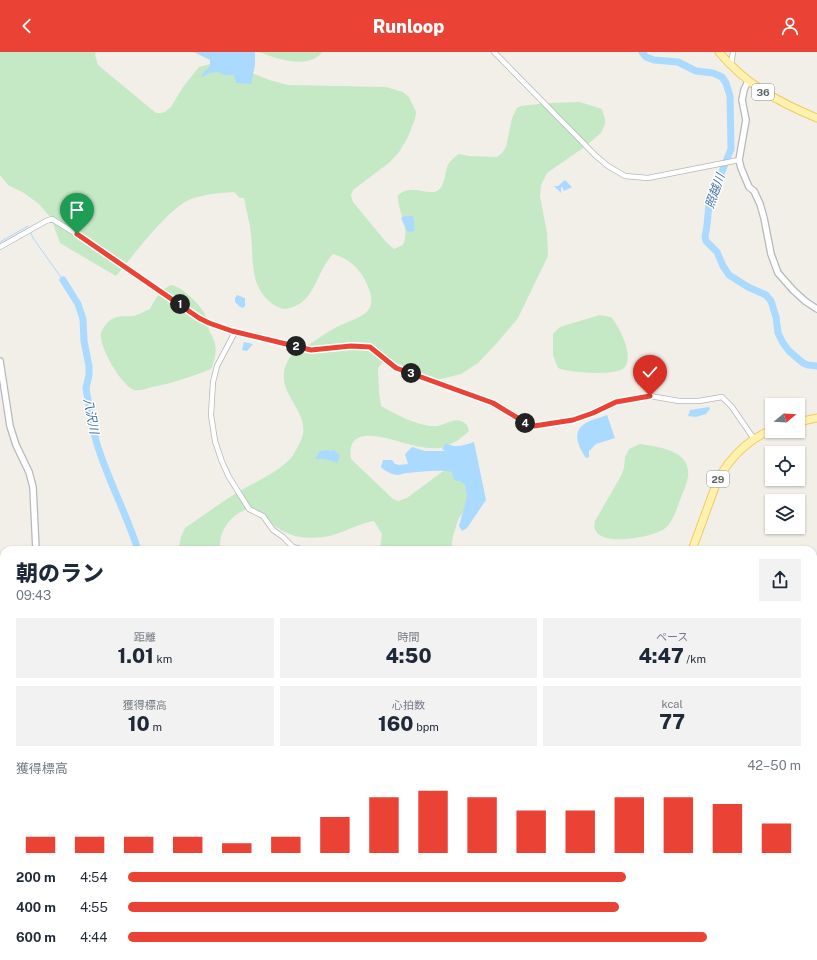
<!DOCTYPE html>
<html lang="ja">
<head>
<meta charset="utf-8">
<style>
	body { margin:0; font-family:"Public Sans","Noto Sans JP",sans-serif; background:#f2f2f3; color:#1f2937; height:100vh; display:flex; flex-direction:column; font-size:15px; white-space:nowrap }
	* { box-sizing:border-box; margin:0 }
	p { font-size:13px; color:#747a83 }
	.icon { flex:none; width:22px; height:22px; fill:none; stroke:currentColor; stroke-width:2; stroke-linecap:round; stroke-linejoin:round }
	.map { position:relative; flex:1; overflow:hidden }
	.sheet { position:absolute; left:0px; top:494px; width:817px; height:414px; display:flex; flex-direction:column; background:#fff; border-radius:12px 12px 0 0; box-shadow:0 1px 3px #0004 }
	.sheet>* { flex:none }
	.needle { width:26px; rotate:72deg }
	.fabs { position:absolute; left:765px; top:346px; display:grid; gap:8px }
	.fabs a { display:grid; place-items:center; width:40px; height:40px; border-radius:0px; background:#fff; box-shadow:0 1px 3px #0004; font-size:20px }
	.pin { position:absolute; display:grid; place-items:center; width:34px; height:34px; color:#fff; margin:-41px -17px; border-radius:50% 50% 50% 0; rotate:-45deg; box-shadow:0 0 4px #0007 }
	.pin .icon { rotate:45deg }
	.km { position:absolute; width:20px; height:20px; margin:-10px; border-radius:50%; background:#222; color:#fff; font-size:11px; line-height:20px; text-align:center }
	.round { display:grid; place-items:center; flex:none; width:42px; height:42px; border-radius:0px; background:#f2f2f3 }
	.head { display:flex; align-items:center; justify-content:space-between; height:68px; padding:0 16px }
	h1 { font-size:22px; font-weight:800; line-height:30px }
	.figures { display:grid; grid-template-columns:repeat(3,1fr); gap:6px; height:68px; padding:4px 16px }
	.figures div { display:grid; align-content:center; border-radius:0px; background:#f2f2f3; text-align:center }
	.figures b { font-size:20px; font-weight:800 }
	.figures small { font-size:11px; font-weight:400 }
	.figures p { font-size:11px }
	.chart { height:112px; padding:8px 16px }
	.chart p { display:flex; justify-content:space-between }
	.chart svg { width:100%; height:72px; margin-top:4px; stroke:#ea4335; stroke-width:6 }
	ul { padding:0 16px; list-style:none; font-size:13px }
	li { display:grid; grid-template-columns:64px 48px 1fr; align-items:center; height:30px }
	li i { height:10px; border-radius:5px; background:#ea4335 }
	header { display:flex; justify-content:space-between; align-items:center; height:52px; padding:0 16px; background:#ea4335; color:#fff; font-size:18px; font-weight:800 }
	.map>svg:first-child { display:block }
	.green { fill:#c5e8c5 }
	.water { fill:#aadaff }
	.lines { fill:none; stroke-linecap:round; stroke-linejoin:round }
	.stream { stroke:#aadaff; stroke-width:1 }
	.river { stroke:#aadaff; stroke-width:7 }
	.minor-casing { stroke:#b5b8bc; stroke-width:6 }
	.tertiary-casing { stroke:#b5b8bc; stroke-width:8 }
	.primary-casing { stroke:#f2c960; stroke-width:9 }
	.minor { stroke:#fff; stroke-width:4.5 }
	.tertiary { stroke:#fff; stroke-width:5.5 }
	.primary { stroke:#fff2af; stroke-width:7 }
	.route-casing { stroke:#fff; stroke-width:8 }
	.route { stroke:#ea4335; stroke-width:5 }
	.labels { text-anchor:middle; stroke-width:3; stroke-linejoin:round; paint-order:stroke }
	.shield { fill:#fff; stroke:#8f9295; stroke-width:1 }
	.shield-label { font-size:10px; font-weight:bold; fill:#5f6368 }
	.water-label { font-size:12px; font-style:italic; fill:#4174aa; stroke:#fff }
</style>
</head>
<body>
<header><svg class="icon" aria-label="back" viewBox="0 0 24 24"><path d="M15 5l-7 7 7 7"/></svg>Runloop<svg class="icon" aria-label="person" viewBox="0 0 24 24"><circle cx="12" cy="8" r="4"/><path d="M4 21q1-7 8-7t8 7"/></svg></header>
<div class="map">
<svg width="817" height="908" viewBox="0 0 817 908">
	<rect width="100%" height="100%" fill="#f1efe8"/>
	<g class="green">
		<path d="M0,0H96L95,3L98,13L156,61H161L165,60L171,55L183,35L199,15L219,10L230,12L269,28L288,33L386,35L403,40L409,45L416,60L415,67L408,85L399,100L390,110L353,138L351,143L353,150L386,190L394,197L403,193C411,176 397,160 398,143C413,131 426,144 437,139C446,134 444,121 448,113C450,109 454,105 459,102L469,104L497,105L502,101L506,95L512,66L517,56L521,54L548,51L580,50L602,57L605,67V72L601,81L583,96L547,121L541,133L540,144L547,181L548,204L518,266L497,291L478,311L461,322L437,328L394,310H383L378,316L379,340L381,354C395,362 421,376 438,374C449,372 456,363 467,373L469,379C462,386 450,394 440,396C432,397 419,395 412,393C393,389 345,368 351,407L393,447L398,449L407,446L454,411L474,431L466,455L458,468L453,484L451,498H380L382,482L374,469C360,471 347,479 333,483C319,487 300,487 287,481C274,475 262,465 250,457C238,458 226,470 222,482C220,486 220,493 220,498H178L181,485L185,476C203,464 220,451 238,440C255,430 275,422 289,408C292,406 294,401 296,398C299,393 302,387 303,382C308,355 269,338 290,305C293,301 300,298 305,295C315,289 325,281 335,276C360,263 383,263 365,228C358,215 348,206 333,202C320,215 315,241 302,250C298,253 290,257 285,257C274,256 262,244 258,234C251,219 253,199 251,182C250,170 246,158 244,146H240L234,140C219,141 205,142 191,147C168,156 133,204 116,224L60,191L51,166L39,152L24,141L8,133L0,123Z"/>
		<path d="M259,0H322C309,18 277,7 259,0Z"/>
		<path d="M171,233C183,235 202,254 207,266C209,269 208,274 209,278C211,283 214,287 215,292C217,301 214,309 211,317C190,325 173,331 152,335C147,337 139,339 134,338C122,334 98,294 101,281C102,277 108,269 112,267C119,263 126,265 133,264C139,263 145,259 150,257C155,247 161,237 171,233Z"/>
		<path d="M600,263L611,265C619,274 635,305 624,316C616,324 569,321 558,316L553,303V282L560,275Z"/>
		<path d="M640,392C658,395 691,398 688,424C687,432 683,440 680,448C676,458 673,471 664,477C651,486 588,498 595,469L621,424L624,416L625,405L629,397Z"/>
		<path d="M817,531V627L813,628V535Z"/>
		<path d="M813,674L817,677V897L813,898Z"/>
		<path d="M0,717L4,718V783L0,784Z"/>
		<path d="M4,863V904H30L27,908H0V865Z"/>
		<path d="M353,904H391L389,908H351Z"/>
		<path d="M690,904H750L694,908Z"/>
	</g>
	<g class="water">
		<path d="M194,0H255V13L251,32L236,31L234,23H225L217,20L210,21L201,25L202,22L210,14V8Z"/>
		<path d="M565,128L572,135L564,139L562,135H561V141L554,134H558Z"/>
		<path d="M405,164H413L415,178L412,180L407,179L401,166Z"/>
		<path d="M237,243L245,246V254L243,256L240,255L235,250V246Z"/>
		<path d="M244,290L253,292L247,299L242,298Z"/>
		<path d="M709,355L710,357L706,362L696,365L688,364L690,358Z"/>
		<path d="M607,363L615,386L596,392L589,399V405L586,406C578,394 571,379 586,371C592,367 600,366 607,363Z"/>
		<path d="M474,390L486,448L467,476L462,479L459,474L466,449L467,443L465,433L460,429H456L453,426L452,420C444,417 416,420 407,421C404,421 400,423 398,423C392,423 385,419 381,415L383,408H392L395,412L400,413L408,412L405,402L412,395L425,399H445L442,397L446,391C456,397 464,393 474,390Z"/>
		<path d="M328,398L330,399L334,398L340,404L337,411L325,407H315L320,399Z"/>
	</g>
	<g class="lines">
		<g class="stream">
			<path d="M31,181L33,186L63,228"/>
			<path d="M0,190L28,174"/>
			<path d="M0,544L4,543"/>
			<path d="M0,602L4,601"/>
		</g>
		<g class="river">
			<path d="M642,0L646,5L654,8L678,10L696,19L713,21L722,25L726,31L730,44L731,97L709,152L707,173L705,185L706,189L717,200L723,214L729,223L748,235L766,243L771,249L776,265L778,281L783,291L789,299L803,311L808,313L817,314"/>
			<path d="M63,228L78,252L83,267L84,289L89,314V323L86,336L87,343C91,360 92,378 98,395C109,430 127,463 138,498"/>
			<path d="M263,904L265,908"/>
		</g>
		<g class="minor-casing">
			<g id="minor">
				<path d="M494,0L596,104L608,114L625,124L648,126L739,108"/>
				<path d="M731,13L733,0"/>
				<path d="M0,195L46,169L52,167L86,188L199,266L209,271L232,279L311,298L351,294L370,295L396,316L493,351L526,371L534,374L573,368L593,361L616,350L650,344L679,349H699L722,345L732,355L754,387"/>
				<path d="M235,280L217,314L213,330L211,363L215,389L222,410L229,425L249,457L263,464L273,478L283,485L293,495L304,498"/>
				<path d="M0,516H4"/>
				<path d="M299,904L300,908"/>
				<path d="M97,908L109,904"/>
			</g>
		</g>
		<g class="tertiary-casing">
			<g id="tertiary">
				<path d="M748,29L744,38L742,48L746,68L739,108L741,116L749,135L754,139L760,152L764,166L771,202L778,221L793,238L805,249L817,257"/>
				<path d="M0,309L10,374L16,393L29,420L33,435L36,498"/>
				<path d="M0,766L4,767"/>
				<path d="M202,908L203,904"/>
			</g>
		</g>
		<g class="primary-casing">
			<g id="primary">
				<path d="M719,0C745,32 780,51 817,66"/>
				<path d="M798,370L817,366"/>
				<path d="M692,498L718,427C731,405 748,387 772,378"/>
				<path d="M461,908L462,904"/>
			</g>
		</g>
		<use href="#minor" class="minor"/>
		<use href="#tertiary" class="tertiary"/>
		<use href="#primary" class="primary"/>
	</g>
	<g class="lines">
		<g class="route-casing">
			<path id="route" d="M77,182L199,266L209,271L232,279L311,298L351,294L370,295L396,316L493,351L526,371L534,374L573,368L593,361L616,350L650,344"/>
		</g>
		<use href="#route" class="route"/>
	</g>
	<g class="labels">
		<g class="shield">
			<rect x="752" y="32" width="22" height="16" rx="3"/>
			<rect x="707" y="419" width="22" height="16" rx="3"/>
		</g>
		<g class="shield-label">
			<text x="763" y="44">36</text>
			<text x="718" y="431">29</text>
		</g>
		<g class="water-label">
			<text transform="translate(715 139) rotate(-71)" y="4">照越川</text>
			<text transform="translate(91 364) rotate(79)" y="4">八沢川</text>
		</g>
	</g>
</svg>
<div class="fabs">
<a><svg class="needle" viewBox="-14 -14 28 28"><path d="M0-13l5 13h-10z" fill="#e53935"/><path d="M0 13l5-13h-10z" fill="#747a83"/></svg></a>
<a><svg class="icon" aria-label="locate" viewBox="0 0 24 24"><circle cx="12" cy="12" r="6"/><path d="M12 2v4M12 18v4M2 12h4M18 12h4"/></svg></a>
<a><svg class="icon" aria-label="layers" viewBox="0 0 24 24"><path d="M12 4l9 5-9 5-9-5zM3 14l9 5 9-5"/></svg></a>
</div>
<div class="pin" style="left:77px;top:182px;background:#1e9e55"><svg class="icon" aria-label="arrive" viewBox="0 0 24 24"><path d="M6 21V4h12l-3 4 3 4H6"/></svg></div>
<div class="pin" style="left:650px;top:344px;background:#d93025"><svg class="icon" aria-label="check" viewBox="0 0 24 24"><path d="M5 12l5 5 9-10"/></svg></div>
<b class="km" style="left:180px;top:252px">1</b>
<b class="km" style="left:296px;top:294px">2</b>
<b class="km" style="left:411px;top:321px">3</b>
<b class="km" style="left:525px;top:371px">4</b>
<section class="sheet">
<div class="head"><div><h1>朝のラン</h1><p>09:43</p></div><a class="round"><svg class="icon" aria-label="share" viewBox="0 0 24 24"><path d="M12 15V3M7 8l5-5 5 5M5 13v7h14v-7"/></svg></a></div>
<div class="figures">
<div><p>距離</p><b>1.01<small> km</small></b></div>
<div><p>時間</p><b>4:50</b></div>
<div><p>ペース</p><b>4:47<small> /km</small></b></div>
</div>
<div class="figures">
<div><p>獲得標高</p><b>10<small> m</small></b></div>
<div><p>心拍数</p><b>160<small> bpm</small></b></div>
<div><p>kcal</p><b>77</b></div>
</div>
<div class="chart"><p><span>獲得標高</span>42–50 m</p>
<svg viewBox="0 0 160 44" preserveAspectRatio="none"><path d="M5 44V34M15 44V34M25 44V34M35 44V34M45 44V38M55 44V34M65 44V22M75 44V10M85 44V6M95 44V10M105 44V18M115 44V18M125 44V10M135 44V10M145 44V14M155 44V26"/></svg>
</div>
<ul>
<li><b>200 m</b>4:54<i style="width:74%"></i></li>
<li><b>400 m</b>4:55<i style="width:73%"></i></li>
<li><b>600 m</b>4:44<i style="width:86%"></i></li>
</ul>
</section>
</div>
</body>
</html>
